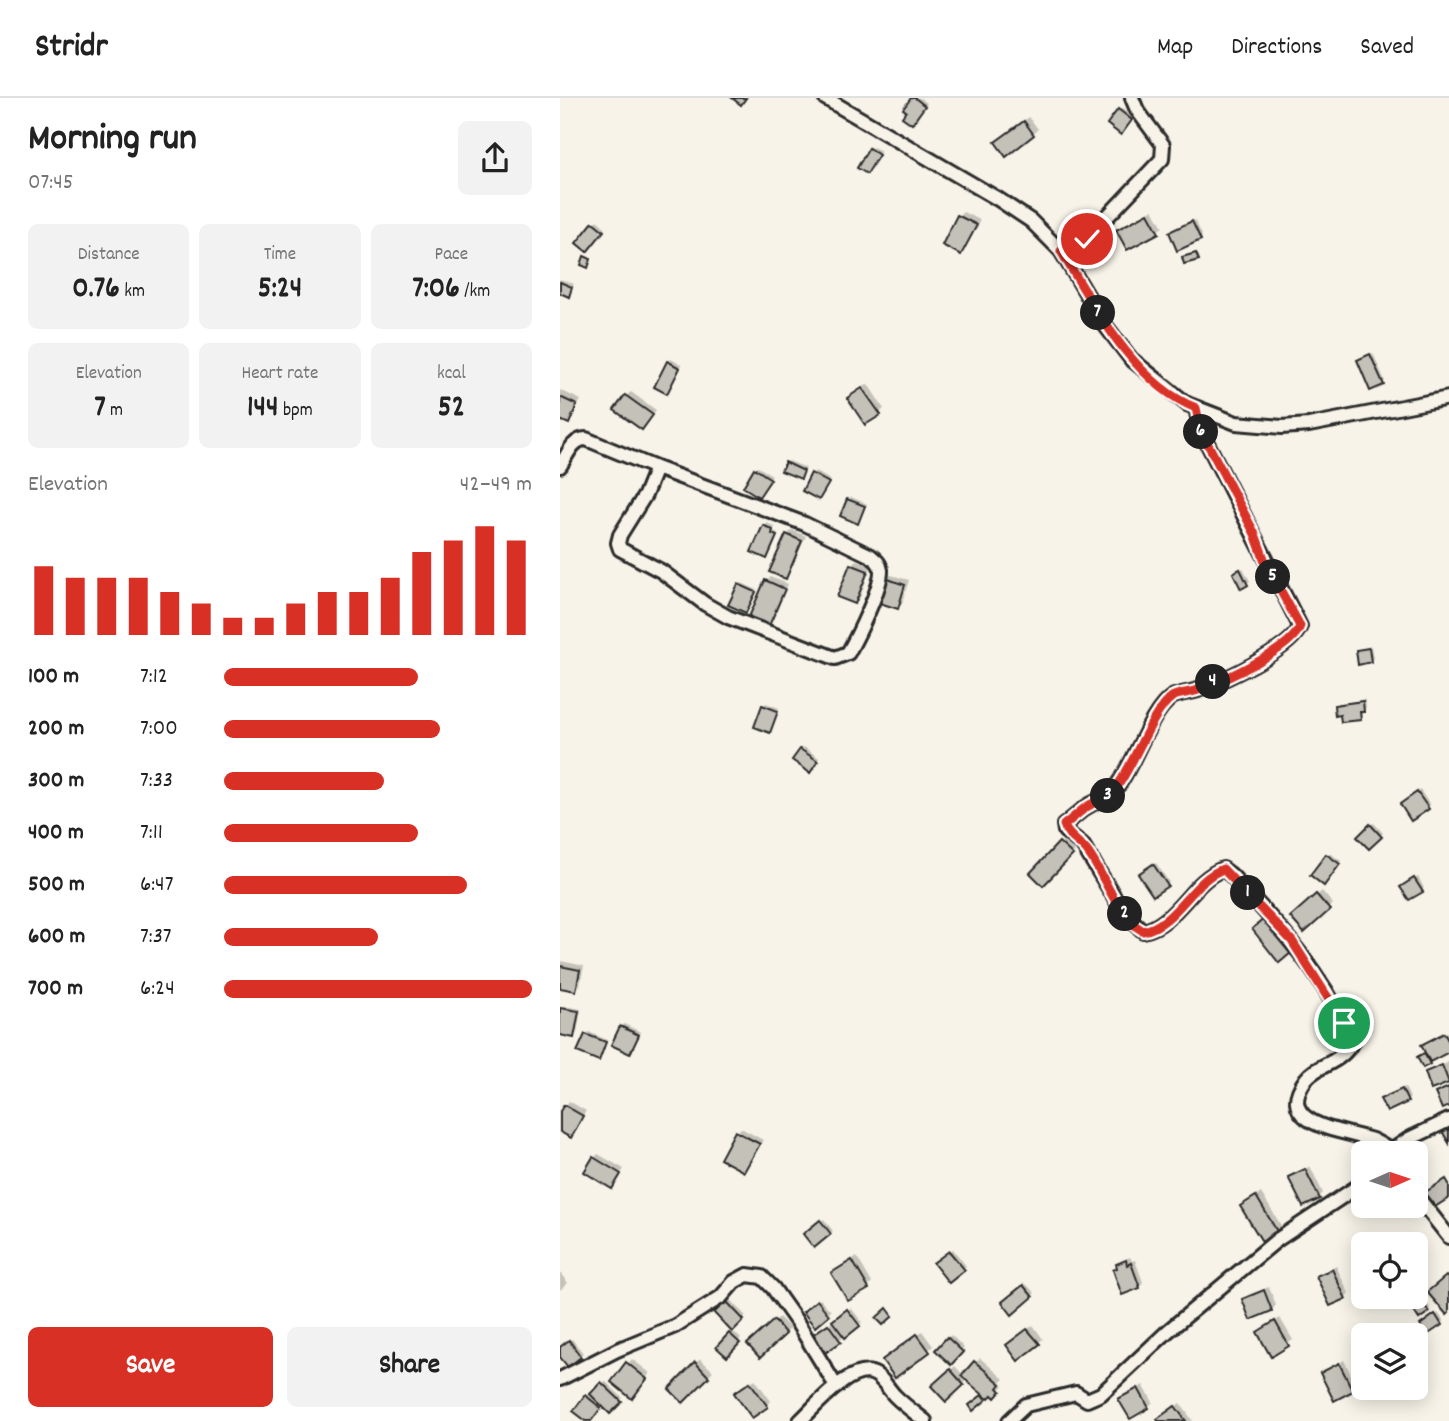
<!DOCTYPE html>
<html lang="en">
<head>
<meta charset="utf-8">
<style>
	body { margin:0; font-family:Dekko,sans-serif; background:#f2f2f2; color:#222; height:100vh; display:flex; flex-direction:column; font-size:26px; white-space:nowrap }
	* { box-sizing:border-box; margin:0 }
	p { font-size:23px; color:#767676 }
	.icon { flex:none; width:38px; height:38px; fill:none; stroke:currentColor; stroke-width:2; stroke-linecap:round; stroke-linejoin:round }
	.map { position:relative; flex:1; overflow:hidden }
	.side { display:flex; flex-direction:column; background:#fff; width:560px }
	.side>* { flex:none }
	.needle { width:46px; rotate:87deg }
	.tools { position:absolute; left:791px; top:1043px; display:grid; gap:14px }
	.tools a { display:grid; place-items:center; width:77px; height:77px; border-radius:10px; background:#fff; box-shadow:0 4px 18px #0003; font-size:35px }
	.pin { position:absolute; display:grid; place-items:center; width:60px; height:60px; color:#fff; margin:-30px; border:4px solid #fff; border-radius:50%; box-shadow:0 2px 7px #0007 }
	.km { position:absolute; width:35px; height:35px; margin:-18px; border-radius:50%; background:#222; color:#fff; font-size:19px; line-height:35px; text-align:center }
	.round { display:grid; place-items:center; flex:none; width:74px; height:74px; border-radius:10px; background:#f2f2f2 }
	.summary { display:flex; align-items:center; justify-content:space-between; height:119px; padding:0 28px }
	h1 { font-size:38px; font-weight:800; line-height:52px }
	.metrics { display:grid; grid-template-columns:repeat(3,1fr); gap:10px; height:119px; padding:7px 28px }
	.metrics div { display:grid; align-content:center; border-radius:10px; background:#f2f2f2; text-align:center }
	.metrics b { font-size:30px; font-weight:800 }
	.metrics small { font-size:19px; font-weight:400 }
	.metrics p { font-size:19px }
	.chart { height:196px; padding:14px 28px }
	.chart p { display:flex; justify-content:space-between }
	.chart svg { width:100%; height:126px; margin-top:7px; stroke:#d93025; stroke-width:6 }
	.button { display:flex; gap:14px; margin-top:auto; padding:14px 28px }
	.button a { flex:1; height:80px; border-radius:10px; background:#d93025; color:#fff; font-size:28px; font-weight:800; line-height:80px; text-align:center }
	.button a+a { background:#f2f2f2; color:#222 }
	ul { padding:0 28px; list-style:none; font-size:23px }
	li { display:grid; grid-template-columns:112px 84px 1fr; align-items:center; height:52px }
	li i { height:18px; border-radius:9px; background:#d93025 }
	header { display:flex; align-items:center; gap:42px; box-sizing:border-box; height:98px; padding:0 35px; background:#fff; border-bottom:2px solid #e0e0e0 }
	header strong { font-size:33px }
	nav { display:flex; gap:38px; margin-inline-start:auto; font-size:24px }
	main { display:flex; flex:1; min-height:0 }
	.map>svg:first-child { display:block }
	.shadow { fill:#0003 }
	.building { fill:#c4c1b9; stroke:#2b2b2b; stroke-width:2 }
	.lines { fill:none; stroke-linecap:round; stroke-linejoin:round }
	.street-casing { stroke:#2b2b2b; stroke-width:18 }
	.street { stroke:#f7f3e8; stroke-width:12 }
	.route-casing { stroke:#fff; stroke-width:14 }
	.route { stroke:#d93025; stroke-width:9 }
</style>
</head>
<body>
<header>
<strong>Stridr</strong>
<nav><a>Map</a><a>Directions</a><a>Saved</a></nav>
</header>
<main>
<section class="side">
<div class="summary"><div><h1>Morning run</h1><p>07:45</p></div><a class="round"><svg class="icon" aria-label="share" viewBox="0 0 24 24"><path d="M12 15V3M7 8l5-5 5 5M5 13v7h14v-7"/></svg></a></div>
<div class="metrics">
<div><p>Distance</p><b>0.76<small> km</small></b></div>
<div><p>Time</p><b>5:24</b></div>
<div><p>Pace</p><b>7:06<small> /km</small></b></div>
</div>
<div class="metrics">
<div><p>Elevation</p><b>7<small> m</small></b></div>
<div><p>Heart rate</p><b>144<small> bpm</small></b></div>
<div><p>kcal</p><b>52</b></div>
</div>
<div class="chart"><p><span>Elevation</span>42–49 m</p>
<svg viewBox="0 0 160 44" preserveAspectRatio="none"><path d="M5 44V20M15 44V24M25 44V24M35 44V24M45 44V29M55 44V33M65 44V38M75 44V38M85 44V33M95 44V29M105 44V29M115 44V24M125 44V15M135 44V11M145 44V6M155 44V11"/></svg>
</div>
<ul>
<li><b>100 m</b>7:12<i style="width:63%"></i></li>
<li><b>200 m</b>7:00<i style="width:70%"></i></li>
<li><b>300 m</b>7:33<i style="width:52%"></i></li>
<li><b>400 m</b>7:11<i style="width:63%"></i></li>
<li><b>500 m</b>6:47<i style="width:79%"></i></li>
<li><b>600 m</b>7:37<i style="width:50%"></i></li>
<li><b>700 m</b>6:24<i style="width:100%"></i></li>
</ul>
<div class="button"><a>Save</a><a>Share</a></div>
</section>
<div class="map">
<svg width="889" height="1323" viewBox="0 0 889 1323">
	<rect width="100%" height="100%" fill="#f7f3e8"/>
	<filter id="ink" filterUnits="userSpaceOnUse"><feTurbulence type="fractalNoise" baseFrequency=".0143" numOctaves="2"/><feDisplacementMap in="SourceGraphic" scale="14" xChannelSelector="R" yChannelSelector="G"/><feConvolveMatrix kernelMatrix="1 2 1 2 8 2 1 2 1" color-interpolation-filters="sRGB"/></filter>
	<g filter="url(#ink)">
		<g class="shadow">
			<path d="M353,0H360L367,5L354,21Z"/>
			<path d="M562,10L574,19L563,32L559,12Z"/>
			<path d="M469,19L478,31L473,36L442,40Z"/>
			<path d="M313,49L321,53L310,71V52Z"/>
			<path d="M593,111L603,129L568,150L559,132Z"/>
			<path d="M403,114L420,122L401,155L399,118Z"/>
			<path d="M37,122L45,129L27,151L18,144Z"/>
			<path d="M635,122L642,137L640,140L614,132Z"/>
			<path d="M0,181L14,186L8,196L0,193Z"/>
			<path d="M813,255L825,283L823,285L802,260Z"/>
			<path d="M111,261L122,267L109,291L96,288Z"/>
			<path d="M308,286L324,311L319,315L294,296Z"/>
			<path d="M0,292L21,302L8,324L0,320Z"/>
			<path d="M71,294L96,312L86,326L66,298Z"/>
			<path d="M229,363L246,370L240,379L227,365Z"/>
			<path d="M198,369L212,377L202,394L195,371Z"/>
			<path d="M255,373L270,382L261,398L253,376Z"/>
			<path d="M291,399L307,406L300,421L282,417Z"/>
			<path d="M207,425L215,429L213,433L218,435L209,456L204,428Z"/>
			<path d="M232,432L246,438L230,474L225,479L227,437Z"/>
			<path d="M296,462L311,468L300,500L295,504L291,467Z"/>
			<path d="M683,470L690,483L682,488L678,472Z"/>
			<path d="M331,477L349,482L342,505L337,509L326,481Z"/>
			<path d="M211,479L228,486L213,522L208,526L206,483Z"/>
			<path d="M182,485L197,492L186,513L179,487Z"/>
			<path d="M811,548L813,560L811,563L798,553Z"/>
			<path d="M805,602L806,609L800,620L782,615L776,607L778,605Z"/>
			<path d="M206,605L219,610L209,633L203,608Z"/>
			<path d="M244,649L259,660L252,670L234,662Z"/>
			<path d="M860,692L870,707L852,720L844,704Z"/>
			<path d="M814,725L823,735L809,749L799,739Z"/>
			<path d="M505,741L516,752L483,786L472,775Z"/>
			<path d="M770,755L781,763L767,783V757Z"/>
			<path d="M596,765L609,784L607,787L583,774Z"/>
			<path d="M858,779L864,790L861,792L845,786Z"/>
			<path d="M762,793L773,806L768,811L737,815Z"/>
			<path d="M1,863L24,868L20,887L16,891L0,888Z"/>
			<path d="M4,908L21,911L17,935L14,938L0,935V919Z"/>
			<path d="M64,926L81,934L70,954L62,929Z"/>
			<path d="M29,934L47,942L38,961L26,937Z"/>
			<path d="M887,934L889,952L869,965L859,959L867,955L866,945Z"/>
			<path d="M889,962L888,984L867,974L887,965Z"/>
			<path d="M845,989L850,1000L847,1002L825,999Z"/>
			<path d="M9,1003L26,1013L11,1037L0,1031V1016Z"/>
			<path d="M181,1030L203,1042L184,1072L177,1034Z"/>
			<path d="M38,1056L64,1071L52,1088L34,1060Z"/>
			<path d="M750,1068L763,1095L759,1099L731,1080Z"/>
			<path d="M701,1095L722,1129L717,1134L682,1108Z"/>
			<path d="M264,1121L273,1133L270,1135L248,1133Z"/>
			<path d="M393,1151L406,1168L403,1171L378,1163Z"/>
			<path d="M297,1159L312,1185L308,1189L273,1175Z"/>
			<path d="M570,1159L572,1163L575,1162L583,1184L579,1189L555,1172L562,1162Z"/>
			<path d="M776,1168L789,1195L785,1200L758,1179Z"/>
			<path d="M0,1175L8,1185L0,1192Z"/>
			<path d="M466,1186L475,1195L453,1214L444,1204Z"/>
			<path d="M709,1189L716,1207L712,1212L691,1220L684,1201L688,1197Z"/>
			<path d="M863,1199L870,1210L868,1213L855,1205Z"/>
			<path d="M260,1201L271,1213L256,1226L245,1214Z"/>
			<path d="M170,1202L186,1218L172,1231L157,1215Z"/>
			<path d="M291,1210L302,1224L265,1253L257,1235Z"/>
			<path d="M878,1215L884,1223L868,1235L865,1224Z"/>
			<path d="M219,1219L230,1230L200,1257L190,1246Z"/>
			<path d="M720,1220L733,1242L712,1256L699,1234Z"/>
			<path d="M473,1227L483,1241L478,1245L453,1243Z"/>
			<path d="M173,1233L181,1241L167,1256L158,1249Z"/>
			<path d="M362,1233L373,1248L368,1252L329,1258Z"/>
			<path d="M391,1237L404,1250L391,1264L377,1251Z"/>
			<path d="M12,1241L23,1255L8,1267L2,1259L0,1261V1250Z"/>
			<path d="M420,1260L444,1281L441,1285L444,1287L435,1298L432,1295L414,1311L411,1308L425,1296L407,1281L386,1302L374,1288L395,1268L404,1278Z"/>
			<path d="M72,1261L90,1275L76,1294L53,1284Z"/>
			<path d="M140,1261L153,1273L123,1303L111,1291Z"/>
			<path d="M784,1262L796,1287L792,1292L762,1275Z"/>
			<path d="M195,1281L211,1303L207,1308L181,1291Z"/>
			<path d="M45,1283L63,1300L50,1313L43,1306L29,1323L15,1312L29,1295L31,1297Z"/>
			<path d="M583,1287L593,1304L588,1309L561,1301Z"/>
			<path d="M620,1305L633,1323H600L604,1317Z"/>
		</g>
		<g class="building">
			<path d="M172,0H186L181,7Z"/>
			<path d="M351,0H355L365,8L352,26L342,19L346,13L343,11Z"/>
			<path d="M558,11L572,22L561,37L547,26Z"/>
			<path d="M464,23L474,37L446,59L435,44Z"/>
			<path d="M309,50L319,57L307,76L297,70Z"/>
			<path d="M588,115L599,135L567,152L556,132Z"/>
			<path d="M397,117L417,127L401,157L382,147Z"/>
			<path d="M632,123L641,142L617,153L609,134Z"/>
			<path d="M33,124L44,133L27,154L16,145Z"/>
			<path d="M636,155L639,162L624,166L622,159Z"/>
			<path d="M24,158L31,161L28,170L21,167Z"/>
			<path d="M0,184L12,189L9,199L0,195Z"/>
			<path d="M810,256L824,287L810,293L797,262Z"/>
			<path d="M107,263L120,270L107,296L94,289Z"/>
			<path d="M302,290L321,317L305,327L287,300Z"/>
			<path d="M65,297L93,317L82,332L54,312Z"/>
			<path d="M0,299L17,307L9,326L0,322Z"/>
			<path d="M225,364L244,373L241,381L221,373Z"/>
			<path d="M194,370L211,381L199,399L183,389Z"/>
			<path d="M251,375L269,385L259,402L242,393Z"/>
			<path d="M287,401L305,408L298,426L280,418Z"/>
			<path d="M203,427L213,432L212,436L217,438L207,461L191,454Z"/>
			<path d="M226,436L242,443L226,481L209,474Z"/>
			<path d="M290,466L308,473L295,506L277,499Z"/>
			<path d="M680,471L688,487L681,491L673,475Z"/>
			<path d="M325,480L345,487L338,511L317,504Z"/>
			<path d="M205,482L225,491L209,528L189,519Z"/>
			<path d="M178,486L196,494L186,515L168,507Z"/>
			<path d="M809,550L811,564L798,567L796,552Z"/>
			<path d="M803,603L804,614H800L801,622L781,624L780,617L775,618L774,607Z"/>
			<path d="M202,607L218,613L210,635L194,629Z"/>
			<path d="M240,651L258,663L250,675L232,662Z"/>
			<path d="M857,694L869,711L851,723L840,706Z"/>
			<path d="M810,726L822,739L809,751L797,739Z"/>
			<path d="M499,744L513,757L483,788L470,775Z"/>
			<path d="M766,756L780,766L764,788L750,777Z"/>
			<path d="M593,766L608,788L593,798L578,776Z"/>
			<path d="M854,780L863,794L849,802L840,789Z"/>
			<path d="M756,796L770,812L744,835L730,819Z"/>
			<path d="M705,820L732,854L719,865L692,831Z"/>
			<path d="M0,868L20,872L16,893L0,890Z"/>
			<path d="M0,910L19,913L14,940L0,937Z"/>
			<path d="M60,928L79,937L70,956L51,947Z"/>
			<path d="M884,935L889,944V954L870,964L861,947Z"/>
			<path d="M25,936L46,944L39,963L17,954Z"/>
			<path d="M864,955L870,966L863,970L857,959Z"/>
			<path d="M882,967L889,985L871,992L865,974Z"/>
			<path d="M889,989V1008L882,1011L875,995Z"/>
			<path d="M842,991L848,1004L827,1014L820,1001Z"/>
			<path d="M4,1007L23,1018L11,1040L0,1034V1013Z"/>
			<path d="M889,1029V1045L882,1033Z"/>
			<path d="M175,1033L200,1046L184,1074L160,1061Z"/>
			<path d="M33,1059L61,1076L52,1091L24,1074Z"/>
			<path d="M745,1071L760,1101L743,1109L728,1079Z"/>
			<path d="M886,1081L889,1086V1100L873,1110L864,1095Z"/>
			<path d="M696,1098L718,1135L703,1145L680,1108Z"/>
			<path d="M260,1122L271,1136L254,1150L243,1136Z"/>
			<path d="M389,1153L405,1172L389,1185L373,1165Z"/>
			<path d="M292,1162L309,1191L288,1203L271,1175Z"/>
			<path d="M566,1162L567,1167L571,1165L580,1190L562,1197L553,1172L557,1170L556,1166Z"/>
			<path d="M772,1171L786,1201L770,1208L756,1178Z"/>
			<path d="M886,1178L889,1181V1215L887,1217L867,1194Z"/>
			<path d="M463,1187L473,1199L452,1217L442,1204Z"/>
			<path d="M704,1192L712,1213L690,1222L682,1201Z"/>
			<path d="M860,1201L869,1214L859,1221L850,1207Z"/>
			<path d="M257,1202L269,1217L255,1229L243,1214Z"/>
			<path d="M166,1203L184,1222L172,1234L154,1215Z"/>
			<path d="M327,1210L333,1218L323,1227L316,1220Z"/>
			<path d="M287,1211L300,1228L285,1240L272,1223Z"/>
			<path d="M875,1216L882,1227L867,1237L860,1227Z"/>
			<path d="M214,1222L226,1236L200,1260L187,1246Z"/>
			<path d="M715,1223L729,1248L711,1259L697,1234Z"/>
			<path d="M268,1226L281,1244L265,1255L252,1237Z"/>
			<path d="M467,1231L480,1246L458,1263L446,1247Z"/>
			<path d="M169,1235L180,1245L167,1259L156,1249Z"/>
			<path d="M357,1236L370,1254L335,1280L322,1262Z"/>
			<path d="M387,1239L403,1254L391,1267L375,1252Z"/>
			<path d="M9,1242L21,1259L8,1269L0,1259V1249Z"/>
			<path d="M414,1263L441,1286L438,1290L441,1293L435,1300L432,1297L428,1301L401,1278Z"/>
			<path d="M66,1264L87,1281L72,1301L51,1284Z"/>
			<path d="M135,1264L149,1279L123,1305L109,1291Z"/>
			<path d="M779,1265L793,1293L774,1303L760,1275Z"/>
			<path d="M390,1271L404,1287L386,1304L371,1288Z"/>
			<path d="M41,1284L62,1304L50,1316L30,1296Z"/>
			<path d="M190,1284L208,1309L192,1320L174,1295Z"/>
			<path d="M578,1290L589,1310L570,1321L558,1301Z"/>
			<path d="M25,1297L41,1310L31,1323H26L13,1313Z"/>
			<path d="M422,1297L426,1302L413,1313L409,1307Z"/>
			<path d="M615,1308L626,1323H598L597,1321Z"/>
		</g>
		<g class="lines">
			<g class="street-casing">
				<g id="street">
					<path d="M265,0L438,101L471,123L501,153L545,227L571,261L627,306L676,325L722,329L749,327L889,300"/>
					<path d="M501,153L527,140L602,61L603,47L577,12L572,0"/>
					<path d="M636,310L641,333L740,528C733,551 662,583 638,592C630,595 619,595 612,599C591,613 575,663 559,686C550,699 537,702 525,710C518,715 511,722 504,727L505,733L522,746L564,815L583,833C616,827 632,782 663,771L671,777C719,827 766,879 792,944C780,967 757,966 746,981C712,1028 784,1032 812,1042C819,1045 825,1049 831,1053V1055"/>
					<path d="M0,368C7,358 12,341 26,341L96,370L245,426L311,458C316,462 320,465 321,472C322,489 297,539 288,555L275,560L168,519L145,506L101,473L60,451L58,445L60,437L85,397L96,370"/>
					<path d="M831,1053L849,1041L889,1022"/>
					<path d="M856,1097L889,1139"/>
					<path d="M0,1281L57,1252L115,1228L161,1199L174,1184L187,1177L202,1179L213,1190L237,1224L276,1288"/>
					<path d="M240,1323C256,1308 293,1263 316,1277C324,1282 328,1291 335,1298C344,1307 355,1315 365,1323"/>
					<path d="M449,1323L466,1307L516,1295L527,1302L541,1296L608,1233L717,1142L803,1085"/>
				</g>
			</g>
			<use href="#street" class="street"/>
		</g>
	</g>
	<g class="lines" filter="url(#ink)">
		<g class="route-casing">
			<path id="route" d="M527,141L501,153C533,206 574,286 636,310L641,333L695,436L706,466L740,528C733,551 662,583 638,592C630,595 619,595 612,599C592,613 574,667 556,690C548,700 535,703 525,710C518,715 511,722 504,727C507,739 522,745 529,756C546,780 556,817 583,833C616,827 632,782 663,771L732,843L784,925"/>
		</g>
		<use href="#route" class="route"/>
	</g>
</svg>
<div class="tools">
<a><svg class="needle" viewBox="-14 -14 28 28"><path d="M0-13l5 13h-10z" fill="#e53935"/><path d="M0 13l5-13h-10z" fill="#767676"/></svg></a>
<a><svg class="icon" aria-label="locate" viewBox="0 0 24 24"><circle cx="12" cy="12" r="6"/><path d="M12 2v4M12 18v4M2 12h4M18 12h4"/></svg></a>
<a><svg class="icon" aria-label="layers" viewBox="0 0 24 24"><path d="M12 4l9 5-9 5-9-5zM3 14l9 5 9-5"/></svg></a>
</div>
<div class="pin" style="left:784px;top:925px;background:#1e9e55"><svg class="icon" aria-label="arrive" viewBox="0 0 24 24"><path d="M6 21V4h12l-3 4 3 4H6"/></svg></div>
<div class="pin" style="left:527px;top:141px;background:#d93025"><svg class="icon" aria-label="check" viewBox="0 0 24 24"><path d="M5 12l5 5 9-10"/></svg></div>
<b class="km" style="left:688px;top:795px">1</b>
<b class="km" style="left:565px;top:816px">2</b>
<b class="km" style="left:548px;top:698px">3</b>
<b class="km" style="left:653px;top:584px">4</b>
<b class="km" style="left:713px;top:479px">5</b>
<b class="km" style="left:641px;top:334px">6</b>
<b class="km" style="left:538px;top:215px">7</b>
</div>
</main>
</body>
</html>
